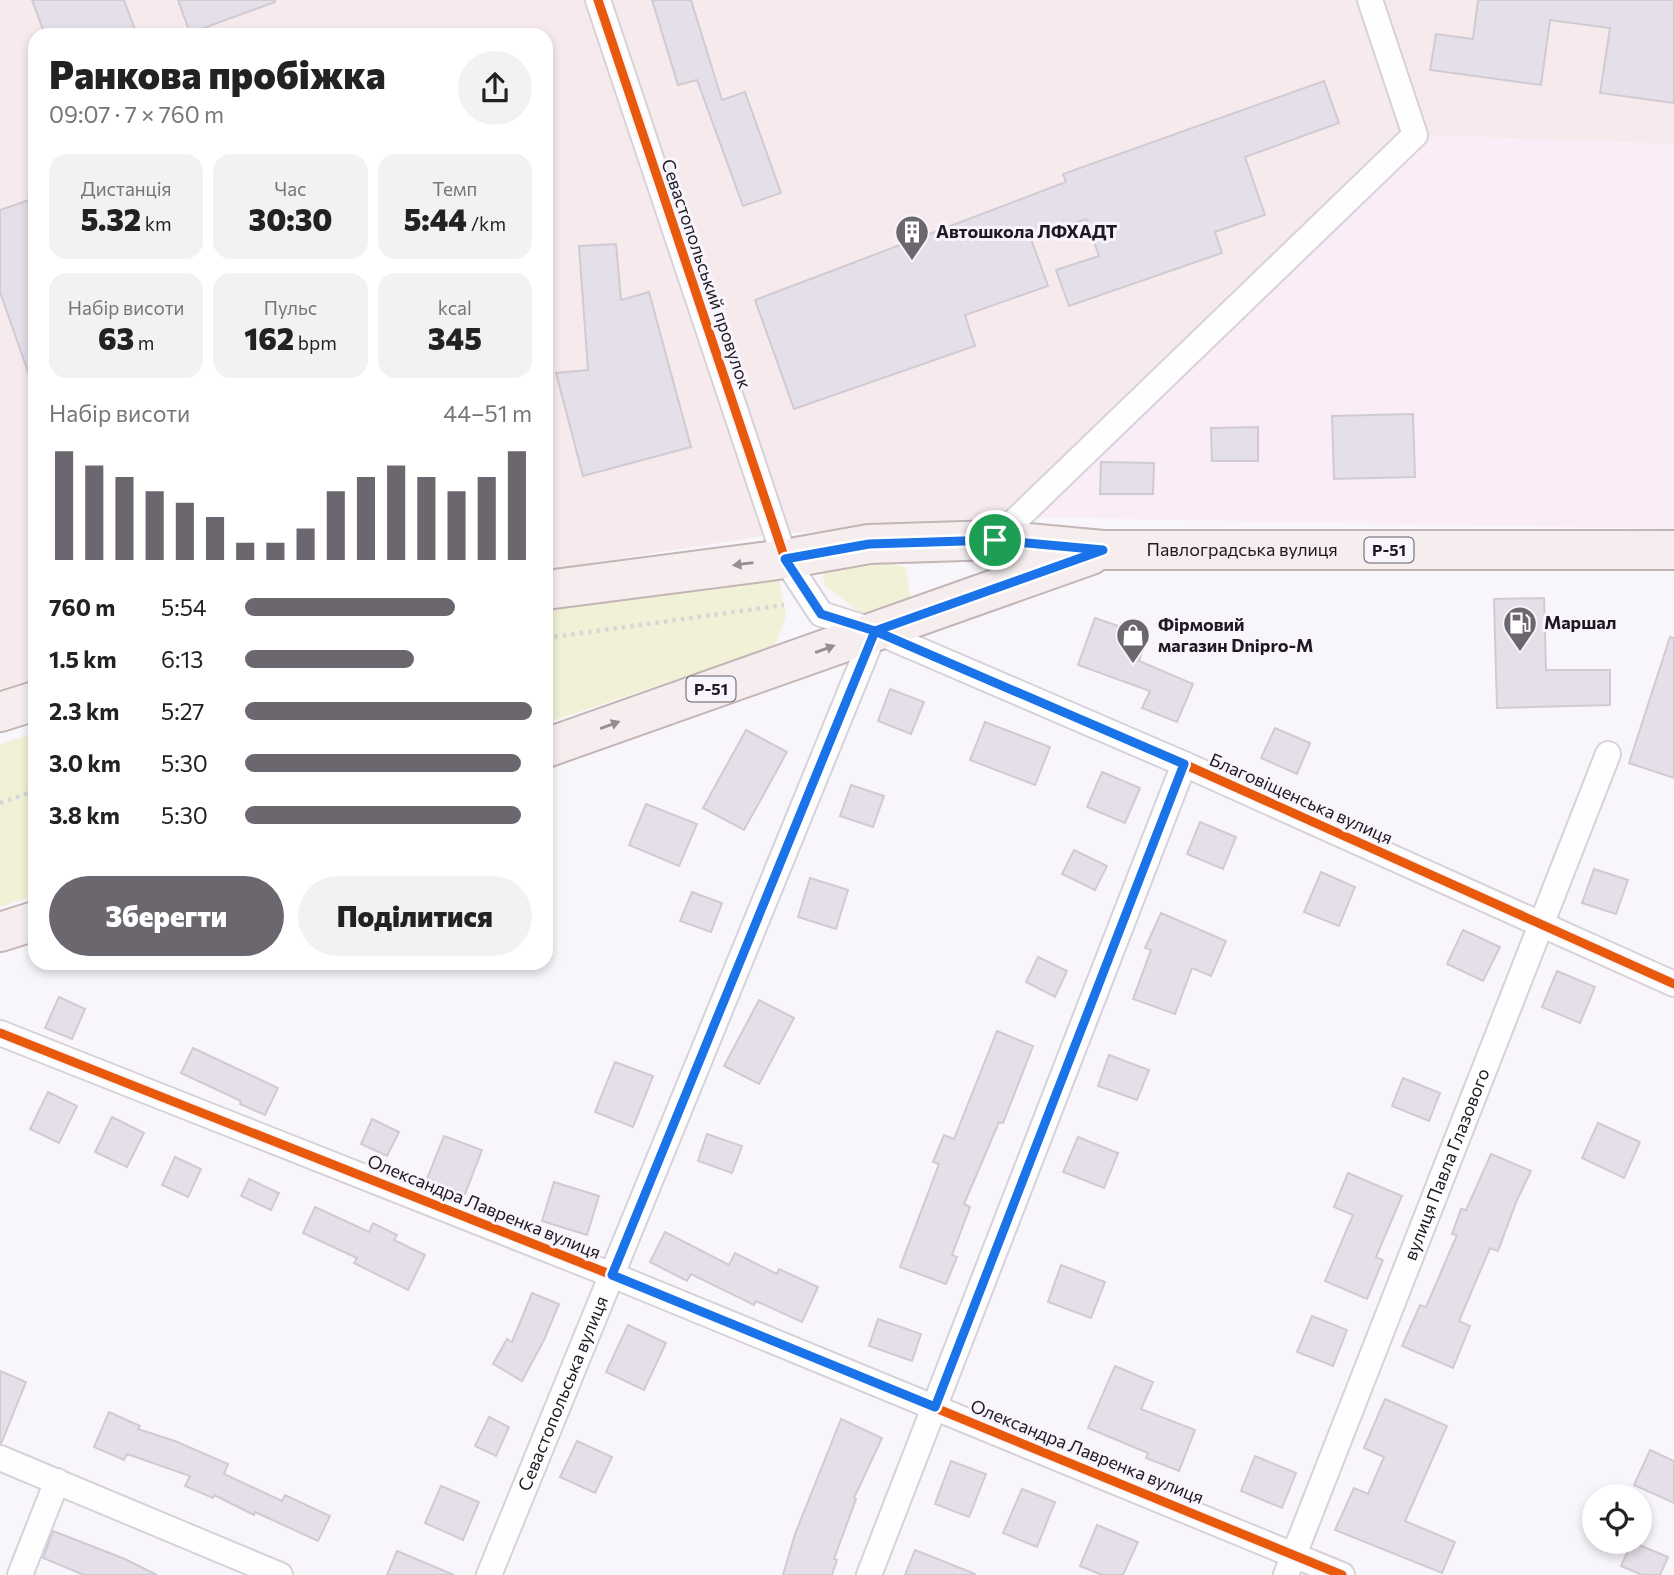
<!DOCTYPE html>
<html lang="uk">
<head>
<meta charset="utf-8">
<style>
	body { margin:0; font-family:Commissioner,sans-serif; background:#f2f2f2; color:#222; height:100vh; display:flex; flex-direction:column; font-size:26px; white-space:nowrap }
	* { box-sizing:border-box; margin:0 }
	p { font-size:23px; color:#767676 }
	.icon { flex:none; width:38px; height:38px; fill:none; stroke:currentColor; stroke-width:2; stroke-linecap:round; stroke-linejoin:round }
	.map { position:relative; flex:1; overflow:hidden }
	.sheet { position:absolute; left:28px; top:28px; width:525px; height:942px; display:flex; flex-direction:column; background:#fff; border-radius:21px; box-shadow:0 4px 10px #0003 }
	.sheet>* { flex:none }
	.controls { position:absolute; left:1582px; top:1484px; display:grid; gap:14px }
	.controls a { display:grid; place-items:center; width:70px; height:70px; border-radius:50%; background:#fff; box-shadow:0 4px 10px #0003; font-size:35px }
	.pin { position:absolute; display:grid; place-items:center; width:60px; height:60px; color:#fff; margin:-30px; border:4px solid #fff; border-radius:50%; box-shadow:0 2px 7px #0007 }
	.round { display:grid; place-items:center; flex:none; width:74px; height:74px; border-radius:37px; background:#f2f2f2 }
	.summary { display:flex; align-items:center; justify-content:space-between; height:119px; padding:0 21px }
	h1 { font-size:38px; font-weight:800; line-height:52px }
	.metrics { display:grid; grid-template-columns:repeat(3,1fr); gap:10px; height:119px; padding:7px 21px }
	.metrics div { display:grid; align-content:center; border-radius:18px; background:#f2f2f2; text-align:center }
	.metrics b { font-size:30px; font-weight:800 }
	.metrics small { font-size:19px; font-weight:400 }
	.metrics p { font-size:19px }
	.chart { height:196px; padding:14px 21px }
	.chart p { display:flex; justify-content:space-between }
	.chart svg { width:100%; height:126px; margin-top:7px; stroke:#6c666f; stroke-width:6 }
	.cta { display:flex; gap:14px; margin-top:auto; padding:14px 21px }
	.cta a { flex:1; height:80px; border-radius:42px; background:#6c666f; color:#fff; font-size:28px; font-weight:800; line-height:80px; text-align:center }
	.cta a+a { background:#f2f2f2; color:#222 }
	ul { padding:0 21px; list-style:none; font-size:23px }
	li { display:grid; grid-template-columns:112px 84px 1fr; align-items:center; height:52px }
	li i { height:18px; border-radius:9px; background:#6c666f }
	.map>svg:first-child { display:block }
	.commercial { fill:#fbedf7 }
	.industrial { fill:#f7eaed }
	.green { fill:#f0f1d6 }
	.building { fill:#e4dfe8; stroke:#d0cbd3; stroke-width:2 }
	.lines { fill:none; stroke-linecap:round; stroke-linejoin:round }
	.minor-casing { stroke:#d7d2da; stroke-width:28 }
	.primary-casing { stroke:#c3b4b6; stroke-width:42 }
	.path { stroke:#d8d7d8; stroke-width:4.5; stroke-dasharray:3.5 5; stroke-linecap:butt }
	.minor { stroke:#fefefe; stroke-width:24 }
	.primary { stroke:#f6eeee; stroke-width:38 }
	.cycleway-casing { stroke:#f9f5fc; stroke-width:13 }
	.cycleway { stroke:#e8590c; stroke-width:9 }
	.oneway { fill:#968e93 }
	.route-casing { stroke:#fff; stroke-width:14 }
	.route { stroke:#1a73e8; stroke-width:9 }
	.labels { text-anchor:middle; stroke-width:6; stroke-linejoin:round; paint-order:stroke }
	.shield { fill:#f9f5fc; stroke:#615b65; stroke-width:2 }
	.shield-label { font-size:16px; font-weight:bold; fill:#201924 }
	.poi-label { font-size:18px; font-weight:bold; fill:#201924; stroke:#f9f5fc; text-anchor:start }
	.street-label { font-size:18px; fill:#201924; stroke:#f9f5fc }
</style>
</head>
<body>
<div class="map">
<svg width="1674" height="1575" viewBox="0 0 1674 1575">
	<rect width="100%" height="100%" fill="#f9f6fb"/>
	<path class="commercial" d="M1415,135L1674,144V529L1019,517Z"/>
	<path class="industrial" d="M0,0H1674V144L1415,135L1019,517L777,534L546,570V35H35V687L0,696Z"/>
	<g class="green">
		<path d="M884,562L905,567L911,597L895,612H859L824,585L823,570Z"/>
		<path d="M778,576L786,615L775,646L546,723V604Z"/>
		<path d="M35,733V895L0,907V744Z"/>
	</g>
	<g class="building">
		<path d="M32,0H124L137,35H45Z"/>
		<path d="M178,0H275V2L190,33Z"/>
		<path d="M652,0H691L722,100L745,92L781,193L743,206L697,80L678,85Z"/>
		<path d="M1478,0H1674V103L1600,93L1610,28L1550,20L1541,85L1430,70L1436,34L1473,39Z"/>
		<path d="M1324,81L1339,123L1245,157L1265,215L1215,232L1222,253L1069,306L1056,270L1099,256L1086,219L1031,239L1048,286L965,315L975,346L794,409L755,300L1066,182L1063,174Z"/>
		<path d="M35,198V383H32L0,292V210Z"/>
		<path d="M616,244L621,300L649,292L691,447L583,476L556,373L588,370L579,246Z"/>
		<path d="M1413,414L1415,477L1334,479L1332,416Z"/>
		<path d="M1258,427V461H1212L1211,428Z"/>
		<path d="M1101,462L1154,463L1153,494H1100Z"/>
		<path d="M1544,598L1546,670H1610V705L1497,708L1494,599Z"/>
		<path d="M1095,618L1147,636L1139,661L1193,684L1177,722L1142,708L1150,691L1078,665Z"/>
		<path d="M1670,637L1674,638V778L1629,763Z"/>
		<path d="M890,689L924,702L911,734L878,721Z"/>
		<path d="M985,722L1050,747L1035,785L970,760Z"/>
		<path d="M1275,728L1310,743L1297,774L1261,758Z"/>
		<path d="M746,730L787,752L744,830L703,808Z"/>
		<path d="M1102,772L1140,788L1125,823L1087,807Z"/>
		<path d="M851,785L884,796L873,827L840,816Z"/>
		<path d="M646,804L697,824L679,866L629,845Z"/>
		<path d="M1200,822L1236,837L1223,869L1187,854Z"/>
		<path d="M1074,850L1107,866L1095,890L1062,874Z"/>
		<path d="M1594,869L1628,880L1616,914L1582,903Z"/>
		<path d="M1321,872L1355,887L1339,926L1304,912Z"/>
		<path d="M810,878L848,890L836,929L798,917Z"/>
		<path d="M692,892L722,903L711,932L680,921Z"/>
		<path d="M1161,913L1226,941L1211,976L1192,968L1175,1014L1133,999L1151,950L1145,948Z"/>
		<path d="M1463,930L1500,947L1483,981L1447,964Z"/>
		<path d="M1038,957L1067,971L1055,997L1026,982Z"/>
		<path d="M1557,971L1595,987L1580,1023L1542,1007Z"/>
		<path d="M59,997L85,1009L72,1039L45,1028Z"/>
		<path d="M759,1000L794,1018L759,1084L724,1066Z"/>
		<path d="M997,1031L1033,1046L1003,1123L999,1122L964,1204L970,1207L952,1255L957,1257L946,1284L900,1267L939,1164L933,1162L944,1135L954,1139Z"/>
		<path d="M193,1048L278,1088L265,1115L240,1104L241,1101L181,1073Z"/>
		<path d="M1109,1055L1149,1070L1137,1100L1098,1086Z"/>
		<path d="M615,1062L653,1076L633,1127L595,1112Z"/>
		<path d="M1403,1078L1440,1093L1429,1121L1392,1106Z"/>
		<path d="M48,1092L77,1106L59,1143L30,1129Z"/>
		<path d="M112,1117L144,1133L127,1167L95,1152Z"/>
		<path d="M372,1119L399,1132L387,1156L361,1144Z"/>
		<path d="M1598,1123L1640,1142L1624,1178L1582,1158Z"/>
		<path d="M707,1134L742,1146L732,1173L698,1161Z"/>
		<path d="M444,1136L482,1150L465,1194L427,1179Z"/>
		<path d="M1078,1137L1118,1153L1104,1188L1063,1172Z"/>
		<path d="M1491,1154L1531,1171L1517,1200L1498,1251L1490,1248L1459,1321L1470,1326L1453,1368L1402,1346L1420,1305L1426,1307L1457,1235L1452,1234L1461,1209L1466,1210Z"/>
		<path d="M175,1157L201,1169L188,1197L162,1185Z"/>
		<path d="M1348,1173L1402,1196L1376,1257L1383,1260L1367,1299L1325,1281L1353,1215L1334,1207Z"/>
		<path d="M249,1179L279,1193L271,1210L241,1196Z"/>
		<path d="M554,1182L599,1196L587,1235L542,1221Z"/>
		<path d="M315,1207L369,1232L373,1223L397,1235L394,1240L425,1255L408,1290L354,1263L357,1258L303,1233Z"/>
		<path d="M665,1232L729,1265L735,1253L777,1274L779,1269L818,1287L802,1322L756,1301L754,1305L691,1274L687,1281L650,1262Z"/>
		<path d="M1061,1265L1105,1282L1091,1318L1048,1302Z"/>
		<path d="M532,1293L559,1304L544,1340L522,1381L493,1364L507,1339L512,1342Z"/>
		<path d="M1312,1316L1347,1330L1333,1366L1297,1352Z"/>
		<path d="M878,1319L921,1334L912,1361L869,1346Z"/>
		<path d="M628,1325L666,1343L644,1390L606,1372Z"/>
		<path d="M1115,1366L1153,1382L1141,1409L1195,1430L1179,1471L1146,1458L1148,1453L1088,1428Z"/>
		<path d="M0,1371L26,1382L1,1444L0,1443Z"/>
		<path d="M1385,1399L1447,1426L1405,1521L1455,1542L1442,1573L1335,1530L1354,1488L1368,1494L1384,1457L1364,1448Z"/>
		<path d="M109,1412L140,1426L138,1429L175,1441L228,1464L224,1474L282,1501L285,1495L330,1516L318,1541L255,1512L254,1515L214,1495L213,1498L185,1486L190,1476L127,1454L124,1460L94,1447Z"/>
		<path d="M489,1417L509,1427L496,1456L475,1446Z"/>
		<path d="M841,1419L882,1438L854,1498L856,1499L834,1559L837,1560L832,1575H783L795,1534Z"/>
		<path d="M577,1441L612,1457L595,1493L560,1477Z"/>
		<path d="M1650,1450L1674,1461V1503L1634,1485Z"/>
		<path d="M1255,1456L1296,1473L1282,1508L1241,1491Z"/>
		<path d="M951,1461L986,1474L969,1517L935,1504Z"/>
		<path d="M441,1486L479,1502L463,1540L425,1523Z"/>
		<path d="M1022,1489L1055,1502L1037,1547L1003,1533Z"/>
		<path d="M1097,1525L1138,1542L1123,1575H1102L1080,1566Z"/>
		<path d="M53,1531L125,1559L157,1575H84L43,1558Z"/>
		<path d="M1632,1542L1668,1557L1660,1575H1642L1621,1566Z"/>
		<path d="M915,1550L975,1574V1575H905Z"/>
		<path d="M397,1551L454,1575H387Z"/>
	</g>
	<g class="lines">
		<g class="minor-casing">
			<g id="minor">
				<path d="M598,0L785,559L821,614L875,631L1184,764L1674,984"/>
				<path d="M995,540L1415,135L1370,0"/>
				<path d="M0,1033L612,1275L1342,1575"/>
				<path d="M0,1458L280,1575"/>
				<path d="M20,1575L57,1481"/>
				<path id="s1" d="M489,1575L875,631"/>
				<path d="M869,1575L1184,764"/>
				<path id="s2" d="M1286,1575L1608,754"/>
			</g>
		</g>
		<g class="primary-casing">
			<g id="primary">
				<path id="s3" d="M546,590L785,559L869,544L995,540L1103,550H1674"/>
				<path d="M0,712L35,701"/>
				<path d="M546,748L1091,555"/>
				<path d="M0,932L35,921"/>
			</g>
		</g>
		<g class="path">
			<path d="M546,638L784,605"/>
			<path d="M0,803L35,791"/>
		</g>
		<use href="#minor" class="minor"/>
		<use href="#primary" class="primary"/>
		<g class="cycleway-casing">
			<g id="cycleway">
				<path d="M598,0L785,559L821,614L875,631L1184,764L1674,984"/>
				<path d="M0,1033L612,1275L1342,1575"/>
			</g>
		</g>
		<use href="#cycleway" class="cycleway"/>
	</g>
	<defs><path id="oneway-solid" d="M-6-.8H1V-3.2L6.5 0L1 3.2V.8H-6Z" transform="scale(1.75)"/></defs>
	<g class="oneway">
		<use href="#oneway-solid" transform="translate(743 564) rotate(173)"/>
		<use href="#oneway-solid" transform="translate(825 649) rotate(-20)"/>
		<use href="#oneway-solid" transform="translate(610 725) rotate(-20)"/>
	</g>
	<g class="lines">
		<g class="route-casing">
			<path id="route" d="M995,540L869,544L785,559L821,614L875,631L612,1275L935,1407L1184,764L875,631L1103,550L995,540"/>
		</g>
		<use href="#route" class="route"/>
	</g>
	<defs>
		<g id="building-pin" transform="scale(1.75)"><path d="M0 17L-7.5 6A9.5 9.5 0 1 1 7.5 6Z" fill="#6c666f" stroke="#f9f5fc"/><path d="M-4-6H4V6H1V3H-1V6H-4ZM-2.5-4.3h1.7v1.8h-1.7ZM.8-4.3h1.7v1.8H.8ZM-2.5-1h1.7V.8h-1.7ZM.8-1h1.7V.8H.8Z" fill="#fff"/></g>
		<g id="fuel-pin" transform="scale(1.75)"><path d="M0 17L-7.5 6A9.5 9.5 0 1 1 7.5 6Z" fill="#6c666f" stroke="#f9f5fc"/><path d="M-5.5-6h7V0h2V4h1.3V-2.5L3-4.5l.8-.8L6-3V5H2.5V1h-1V6h-7ZM-4.2-4.7v3.2H.2V-4.7Z" fill="#fff"/></g>
		<g id="shop-pin" transform="scale(1.75)"><path d="M0 17L-7.5 6A9.5 9.5 0 1 1 7.5 6Z" fill="#6c666f" stroke="#f9f5fc"/><path d="M-5-2.5h2.3a2.7 3.5 0 0 1 5.4 0H5L5.5 6h-11ZM-1.5-2.5h3a1.5 2.3 0 0 0-3 0Z" fill="#fff"/></g>
	</defs>
	<g fill-rule="evenodd">
		<use href="#building-pin" x="912" y="232"/>
		<use href="#fuel-pin" x="1520" y="623"/>
		<use href="#shop-pin" x="1133" y="635"/>
	</g>
	<g class="labels">
		<g class="shield">
			<rect x="1364.5" y="537.5" width="49" height="25" rx="5"/>
			<rect x="686.5" y="676.5" width="49" height="25" rx="5"/>
		</g>
		<g class="shield-label">
			<text x="1389" y="556">Р-51</text>
			<text x="711" y="695">Р-51</text>
		</g>
		<g class="poi-label">
			<text x="936" y="238">Автошкола ЛФХАДТ</text>
			<text x="1544" y="629">Маршал</text>
			<text x="1158" y="631">Фірмовий<tspan x="1158" dy="21">магазин Dnipro-M</tspan></text>
		</g>
		<g class="street-label">
			<text transform="translate(706 274) rotate(71)" y="6">Севастопольський провулок</text>
			<text dy="6" stroke="none"><textPath href="#s3" startOffset="700">Павлоградська вулиця</textPath></text>
			<text transform="translate(1301 799) rotate(24)" y="6">Благовіщенська вулиця</text>
			<text dy="6" stroke="none"><textPath href="#s2" startOffset="441">вулиця Павла Глазового</textPath></text>
			<text transform="translate(484 1207) rotate(22)" y="6">Олександра Лавренка вулиця</text>
			<text dy="6" stroke="none"><textPath href="#s1" startOffset="196">Севастопольська вулиця</textPath></text>
			<text transform="translate(1087 1452) rotate(22)" y="6">Олександра Лавренка вулиця</text>
		</g>
	</g>
</svg>
<div class="controls">
<a><svg class="icon" aria-label="locate" viewBox="0 0 24 24"><circle cx="12" cy="12" r="6"/><path d="M12 2v4M12 18v4M2 12h4M18 12h4"/></svg></a>
</div>
<div class="pin" style="left:995px;top:540px;background:#1e9e55"><svg class="icon" aria-label="arrive" viewBox="0 0 24 24"><path d="M6 21V4h12l-3 4 3 4H6"/></svg></div>
<section class="sheet">
<div class="summary"><div><h1>Ранкова пробіжка</h1><p>09:07 · 7 × 760 m</p></div><a class="round"><svg class="icon" aria-label="share" viewBox="0 0 24 24"><path d="M12 15V3M7 8l5-5 5 5M5 13v7h14v-7"/></svg></a></div>
<div class="metrics">
<div><p>Дистанція</p><b>5.32<small> km</small></b></div>
<div><p>Час</p><b>30:30</b></div>
<div><p>Темп</p><b>5:44<small> /km</small></b></div>
</div>
<div class="metrics">
<div><p>Набір висоти</p><b>63<small> m</small></b></div>
<div><p>Пульс</p><b>162<small> bpm</small></b></div>
<div><p>kcal</p><b>345</b></div>
</div>
<div class="chart"><p><span>Набір висоти</span>44–51 m</p>
<svg viewBox="0 0 160 44" preserveAspectRatio="none"><path d="M5 44V6M15 44V11M25 44V15M35 44V20M45 44V24M55 44V29M65 44V38M75 44V38M85 44V33M95 44V20M105 44V15M115 44V11M125 44V15M135 44V20M145 44V15M155 44V6"/></svg>
</div>
<ul>
<li><b>760 m</b>5:54<i style="width:73%"></i></li>
<li><b>1.5 km</b>6:13<i style="width:59%"></i></li>
<li><b>2.3 km</b>5:27<i style="width:100%"></i></li>
<li><b>3.0 km</b>5:30<i style="width:96%"></i></li>
<li><b>3.8 km</b>5:30<i style="width:96%"></i></li>
</ul>
<div class="cta"><a>Зберегти</a><a>Поділитися</a></div>
</section>
</div>
</body>
</html>
